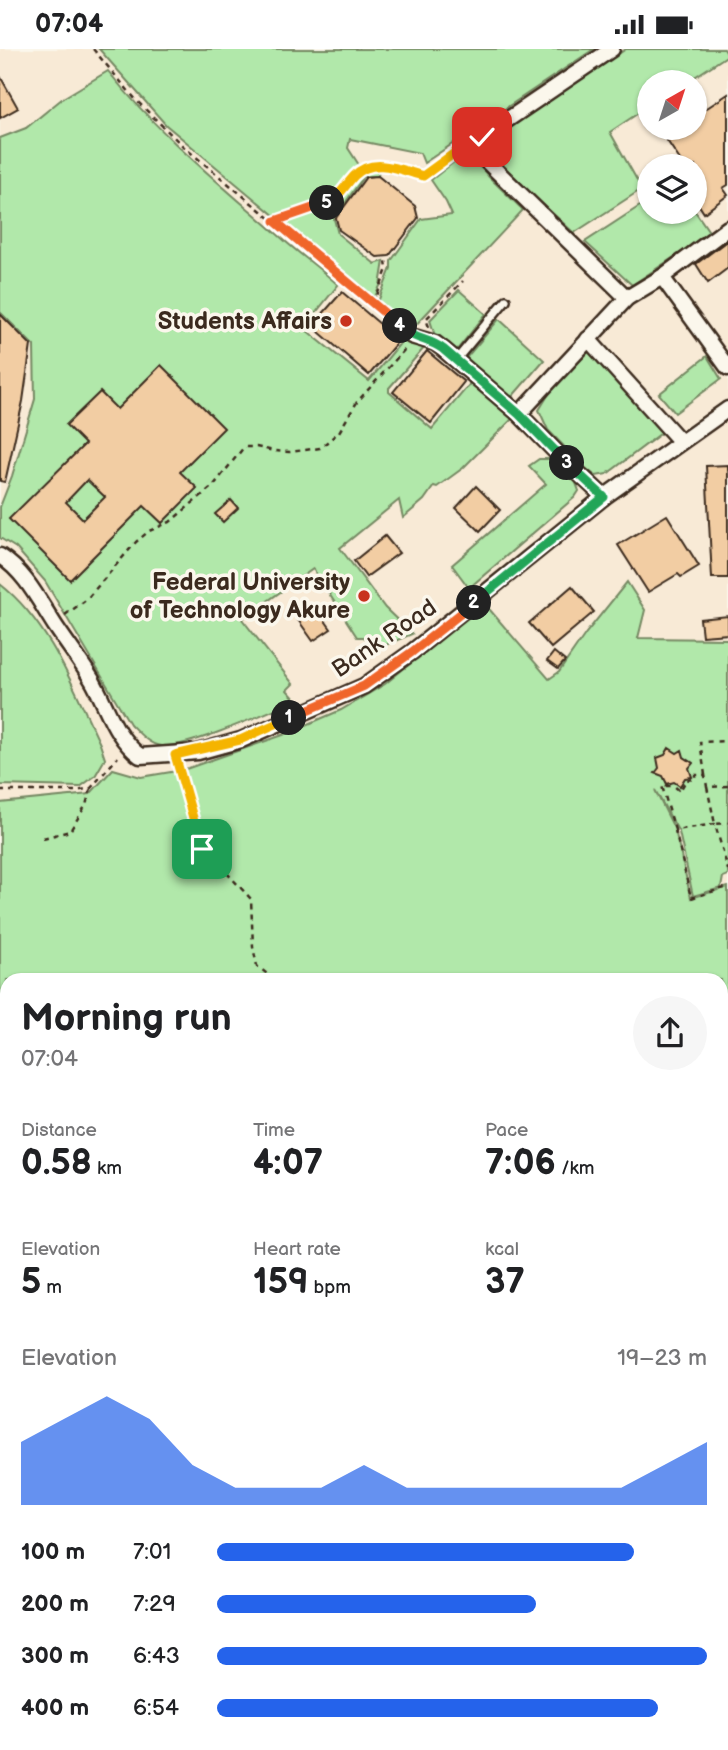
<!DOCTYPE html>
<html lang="en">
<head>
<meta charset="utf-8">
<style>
	body { margin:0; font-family:"Balsamiq Sans",sans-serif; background:#f6f6f6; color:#202124; height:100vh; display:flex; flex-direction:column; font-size:26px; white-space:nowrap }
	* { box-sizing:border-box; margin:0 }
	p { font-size:23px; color:#757577 }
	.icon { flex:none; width:38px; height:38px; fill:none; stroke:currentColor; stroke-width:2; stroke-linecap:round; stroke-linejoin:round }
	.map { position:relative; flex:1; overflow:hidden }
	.drawer { position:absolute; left:0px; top:924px; width:728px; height:777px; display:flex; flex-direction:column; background:#fff; border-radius:21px 21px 0 0; box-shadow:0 2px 5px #0004 }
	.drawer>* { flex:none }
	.needle { width:46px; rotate:39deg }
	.controls { position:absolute; left:637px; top:21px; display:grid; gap:14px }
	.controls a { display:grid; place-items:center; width:70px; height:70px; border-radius:50%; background:#fff; box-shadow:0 2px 5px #0004; font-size:35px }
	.pin { position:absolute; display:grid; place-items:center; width:60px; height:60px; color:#fff; margin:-30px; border-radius:14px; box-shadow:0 4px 10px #0006 }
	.km { position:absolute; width:35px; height:35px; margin:-18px; border-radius:50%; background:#222; color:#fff; font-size:19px; line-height:35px; text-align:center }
	.round { display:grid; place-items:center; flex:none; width:74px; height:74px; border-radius:37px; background:#f6f6f6 }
	.summary { display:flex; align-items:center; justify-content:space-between; height:119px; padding:0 21px }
	h1 { font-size:38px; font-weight:600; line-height:52px }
	.figures { display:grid; grid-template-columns:repeat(3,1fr); gap:10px; height:119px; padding:7px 21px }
	.figures div { display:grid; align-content:center }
	.figures b { font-size:35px; font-weight:600 }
	.figures small { font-size:19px; font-weight:400 }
	.figures p { font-size:19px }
	.chart { height:196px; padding:14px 21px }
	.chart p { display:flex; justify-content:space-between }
	.chart svg { width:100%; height:126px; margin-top:7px; fill:#2563eb; opacity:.7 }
	ul { padding:0 21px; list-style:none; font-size:23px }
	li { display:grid; grid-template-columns:112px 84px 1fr; align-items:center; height:52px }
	li i { height:18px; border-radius:9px; background:#2563eb }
	.status { display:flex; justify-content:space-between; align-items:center; height:49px; padding:0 35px; background:#fff; direction:ltr }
	.status svg { height:19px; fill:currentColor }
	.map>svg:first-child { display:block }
	.built { fill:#f8ead6; fill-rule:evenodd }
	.green { fill:#b1e8aa; stroke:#768964; stroke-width:2 }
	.building { fill:#f2cda3; stroke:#3b2a1e; stroke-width:2; fill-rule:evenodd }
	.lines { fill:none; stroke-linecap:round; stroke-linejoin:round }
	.service-casing { stroke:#3b2a1e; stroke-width:12 }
	.minor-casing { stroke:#3b2a1e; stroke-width:19 }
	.path { stroke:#3b2a1e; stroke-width:2.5; stroke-dasharray:5 5; stroke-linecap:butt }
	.service { stroke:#fbf7ec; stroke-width:7 }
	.minor { stroke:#fbf7ec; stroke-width:14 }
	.split-1-casing { stroke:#fff; stroke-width:14 }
	.split-2-casing { stroke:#fff; stroke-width:14 }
	.split-3-casing { stroke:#fff; stroke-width:14 }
	.split-4-casing { stroke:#fff; stroke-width:14 }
	.split-5-casing { stroke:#fff; stroke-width:14 }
	.split-6-casing { stroke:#fff; stroke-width:14 }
	.split-1 { stroke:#f5b400; stroke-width:9 }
	.split-2 { stroke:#f0652b; stroke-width:9 }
	.split-3 { stroke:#22a559; stroke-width:9 }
	.split-4 { stroke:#22a559; stroke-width:9 }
	.split-5 { stroke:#f0652b; stroke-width:9 }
	.split-6 { stroke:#f5b400; stroke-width:9 }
	.poi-dot { fill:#c8321e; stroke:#fbf7ec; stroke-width:2.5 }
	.labels { text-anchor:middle; stroke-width:7; stroke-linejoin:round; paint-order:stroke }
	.poi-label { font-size:24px; font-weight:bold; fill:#3b2a1e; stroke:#fbf7ec; text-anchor:end }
	.street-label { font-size:24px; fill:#3b2a1e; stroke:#fbf7ec }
</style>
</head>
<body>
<div class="status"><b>07:04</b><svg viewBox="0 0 49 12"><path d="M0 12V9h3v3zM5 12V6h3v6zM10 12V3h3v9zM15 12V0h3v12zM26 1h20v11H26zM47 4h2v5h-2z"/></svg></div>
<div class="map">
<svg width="728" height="1701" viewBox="0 0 728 1701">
	<rect width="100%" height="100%" fill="#fbf7ec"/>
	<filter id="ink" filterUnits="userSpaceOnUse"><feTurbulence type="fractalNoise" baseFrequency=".0143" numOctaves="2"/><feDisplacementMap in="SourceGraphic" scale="14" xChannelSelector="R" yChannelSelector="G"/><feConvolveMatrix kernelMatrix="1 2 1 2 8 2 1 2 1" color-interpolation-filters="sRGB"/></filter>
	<g filter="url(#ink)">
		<path class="built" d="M0,0H728V1701H0ZM649,33H695V79H649ZM649,117H695V163H649ZM7,931H721V1694H7Z"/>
		<g class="green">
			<path d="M99,0H594L424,114L420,104L350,90L348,99L361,119L379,117L378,127H364L334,170L338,185L375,215L384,212L380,237L374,250L166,76Z"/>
			<path d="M626,0H724L728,6L687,33H649V57L610,83L642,140L574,184L498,114L485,95Z"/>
			<path d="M108,22C159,86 223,137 285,192C302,207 321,220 338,236L310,271L306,281L369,332L406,287L425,298L389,339V343L432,380L469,336V329L512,366L511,371L463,419L437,438L434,437L424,451L403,469L399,451L340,499L385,559L412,585L381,598L363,588H357L313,520L242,570L293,635L287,641L296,651C270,662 185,701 161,697C148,695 139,684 130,675L45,532L16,499L0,489V458L12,427L35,350L34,297L0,263V89L26,79L63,49Z"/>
			<path d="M468,102L489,128L523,161L411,281L378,253L391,219V212L421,170L452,166L446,153L431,131Z"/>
			<path d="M649,151V163L695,162L710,184L632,236L585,193Z"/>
			<path d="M459,241L486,265L457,301L435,287L430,271Z"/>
			<path d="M499,270L544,311L511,349L466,309Z"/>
			<path d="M589,302L664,382L607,425L596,427L585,419L548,381L539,361L552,340Z"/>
			<path d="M707,307L721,330L675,364L659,345Z"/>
			<path d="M539,410H555L574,429L579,442L575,448L469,539L452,516L546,435L529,417Z"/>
			<path d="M627,533L645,561L638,589L728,590V826L723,828L721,839L693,847L679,783L655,741L675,781L691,849L728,838V1529L721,1530V931H7V1315L0,1312V754L90,745L113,720L141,728L183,721L283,686L341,661L385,635L484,554L549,630L559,623L586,584Z"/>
			<path d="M0,535C50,574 74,640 100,695L105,710L95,727L80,738L0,736Z"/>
			<path d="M0,1352L7,1355V1694H721V1570H728V1701H0Z"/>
		</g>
		<g class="building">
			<path d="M0,27L18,59L0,69Z"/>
			<path d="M728,45V136L723,139L728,146L704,164L695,150V117H684L664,87L677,79H695V67Z"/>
			<path d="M378,127L415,157L418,169L389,207L377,208L339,181L336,169L366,128Z"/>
			<path d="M728,191V219L708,234L696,215Z"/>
			<path d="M342,243L399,291L369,326L312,277Z"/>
			<path d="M0,265L31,296L23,352L5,433L0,432Z"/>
			<path d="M427,302L464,333L431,374L393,343Z"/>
			<path d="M161,316L224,379L180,423L197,439L162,474L144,457L70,531L9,470L85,395L66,376L100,343L117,360ZM87,431L105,448L83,470L66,453Z"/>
			<path d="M728,416V529H712L706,417Z"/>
			<path d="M476,437L500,461L480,482L456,459Z"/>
			<path d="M231,451L238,459L223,473L215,465Z"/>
			<path d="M667,466L699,517L681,528L678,525L648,543L618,496Z"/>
			<path d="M385,487L399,504L366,528L354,512Z"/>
			<path d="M572,537L594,563L551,599L529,574Z"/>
			<path d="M314,556L331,580L313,592L296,568Z"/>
			<path d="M728,567V585L702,587L700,570Z"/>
			<path d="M554,603L565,612L558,620L547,612Z"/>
			<path d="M669,699L677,704L682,701L684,708L693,714L689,719L692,728L685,729L680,737L674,733L667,735L663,727L655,724L659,719L657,709L665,706Z"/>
		</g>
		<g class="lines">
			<g class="service-casing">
				<path id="service" d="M456,311L506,251"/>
			</g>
			<g class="minor-casing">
				<g id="minor">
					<path d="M612,0L470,96L627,249"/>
					<path d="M662,228L728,319"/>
					<path d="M411,287L435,294L443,300L519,365L559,406L604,448"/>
					<path d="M588,290L681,393"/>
					<path d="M519,365L627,249L662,228L728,179"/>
					<path d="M0,507C26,524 39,552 56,578C68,596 81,613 92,631C108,659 114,687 140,707L198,703L241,691L364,637L412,603L604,448L728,360"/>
					<path d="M0,1331L7,1332"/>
					<path d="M721,1547L728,1546"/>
				</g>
			</g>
			<g class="path">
				<path d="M93,0L137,52L184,98L400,277"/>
				<path d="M275,172C292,165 311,163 328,154C341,147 345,136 354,126C373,107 401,121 423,127L457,102"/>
				<path d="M374,255L387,220L386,212"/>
				<path d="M429,278L426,270L463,232"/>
				<path d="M65,566L86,551L136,493L149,482L170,473L214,436L244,398H256L274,402L290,403L320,399L339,383L357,353L406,299"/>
				<path d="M179,719L206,810L227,824L251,850L253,898L257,917L275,931"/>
				<path d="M705,726L700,693L728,692"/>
				<path d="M728,737L707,738L705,726H695V730L686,731L680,742L674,737H662L675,781L715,775L728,821"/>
				<path d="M707,738L715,775L728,774"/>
				<path d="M0,742H77L91,739L118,708"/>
				<path d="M675,781L691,849L728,838"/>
				<path d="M43,789L70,782L86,756L91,739"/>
			</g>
			<use href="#service" class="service"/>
			<use href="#minor" class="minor"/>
		</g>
	</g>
	<g class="lines" filter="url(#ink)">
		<g class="split-1-casing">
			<path id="split-1" d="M202,800L175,706L240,691L289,669"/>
		</g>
		<g class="split-2-casing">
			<path id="split-2" d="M289,669L364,637L412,603L474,554"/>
		</g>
		<g class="split-3-casing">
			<path id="split-3" d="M474,554L604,448L567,414"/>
		</g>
		<g class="split-4-casing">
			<path id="split-4" d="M400,277C417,293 427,288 443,300L519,365L567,414"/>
		</g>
		<g class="split-5-casing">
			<path id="split-5" d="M327,154L275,172L400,277"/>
		</g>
		<g class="split-6-casing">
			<path id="split-6" d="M327,154C342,145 343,139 354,127C373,107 401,121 423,127L460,100L482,88"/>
		</g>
		<use href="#split-1" class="split-1"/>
		<use href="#split-2" class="split-2"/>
		<use href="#split-3" class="split-3"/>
		<use href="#split-4" class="split-4"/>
		<use href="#split-5" class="split-5"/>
		<use href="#split-6" class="split-6"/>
	</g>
	<g class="poi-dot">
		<circle cx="346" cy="272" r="7"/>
		<circle cx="364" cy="547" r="7"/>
	</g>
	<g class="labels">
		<g class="poi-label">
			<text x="332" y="280">Students Affairs</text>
			<text x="350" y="541">Federal University<tspan x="350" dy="28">of Technology Akure</tspan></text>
		</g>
		<g class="street-label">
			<text transform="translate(384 589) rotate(-34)" y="8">Bank Road</text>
		</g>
	</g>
</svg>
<div class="controls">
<a><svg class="needle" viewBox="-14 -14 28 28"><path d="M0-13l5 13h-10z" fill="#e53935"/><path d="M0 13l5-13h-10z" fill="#757577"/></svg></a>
<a><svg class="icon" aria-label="layers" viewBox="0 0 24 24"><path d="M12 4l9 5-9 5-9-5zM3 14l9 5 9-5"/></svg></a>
</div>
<div class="pin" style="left:202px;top:800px;background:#1e9e55"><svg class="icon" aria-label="arrive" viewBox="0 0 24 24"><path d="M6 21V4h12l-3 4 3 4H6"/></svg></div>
<div class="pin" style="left:482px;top:88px;background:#d93025"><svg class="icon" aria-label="check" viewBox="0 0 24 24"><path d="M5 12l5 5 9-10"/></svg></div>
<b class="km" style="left:289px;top:669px">1</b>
<b class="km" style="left:474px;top:554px">2</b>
<b class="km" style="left:567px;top:414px">3</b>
<b class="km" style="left:400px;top:277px">4</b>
<b class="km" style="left:327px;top:154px">5</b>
<section class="drawer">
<div class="summary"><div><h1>Morning run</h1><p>07:04</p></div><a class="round"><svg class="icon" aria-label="share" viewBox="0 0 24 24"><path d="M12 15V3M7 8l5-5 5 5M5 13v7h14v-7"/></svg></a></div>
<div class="figures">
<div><p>Distance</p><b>0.58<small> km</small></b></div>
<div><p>Time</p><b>4:07</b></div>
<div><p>Pace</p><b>7:06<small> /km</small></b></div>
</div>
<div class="figures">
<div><p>Elevation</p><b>5<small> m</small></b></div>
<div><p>Heart rate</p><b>159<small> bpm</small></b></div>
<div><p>kcal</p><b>37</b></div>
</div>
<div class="chart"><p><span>Elevation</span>19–23 m</p>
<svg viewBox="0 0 160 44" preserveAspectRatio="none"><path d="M0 44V22L10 14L20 6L30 14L40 30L50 38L60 38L70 38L80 30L90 38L100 38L110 38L120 38L130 38L140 38L150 30L160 22V44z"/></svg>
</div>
<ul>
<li><b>100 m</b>7:01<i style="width:85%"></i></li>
<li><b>200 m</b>7:29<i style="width:65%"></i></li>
<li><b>300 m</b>6:43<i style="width:100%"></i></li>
<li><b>400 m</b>6:54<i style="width:90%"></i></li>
</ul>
</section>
</div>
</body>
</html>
